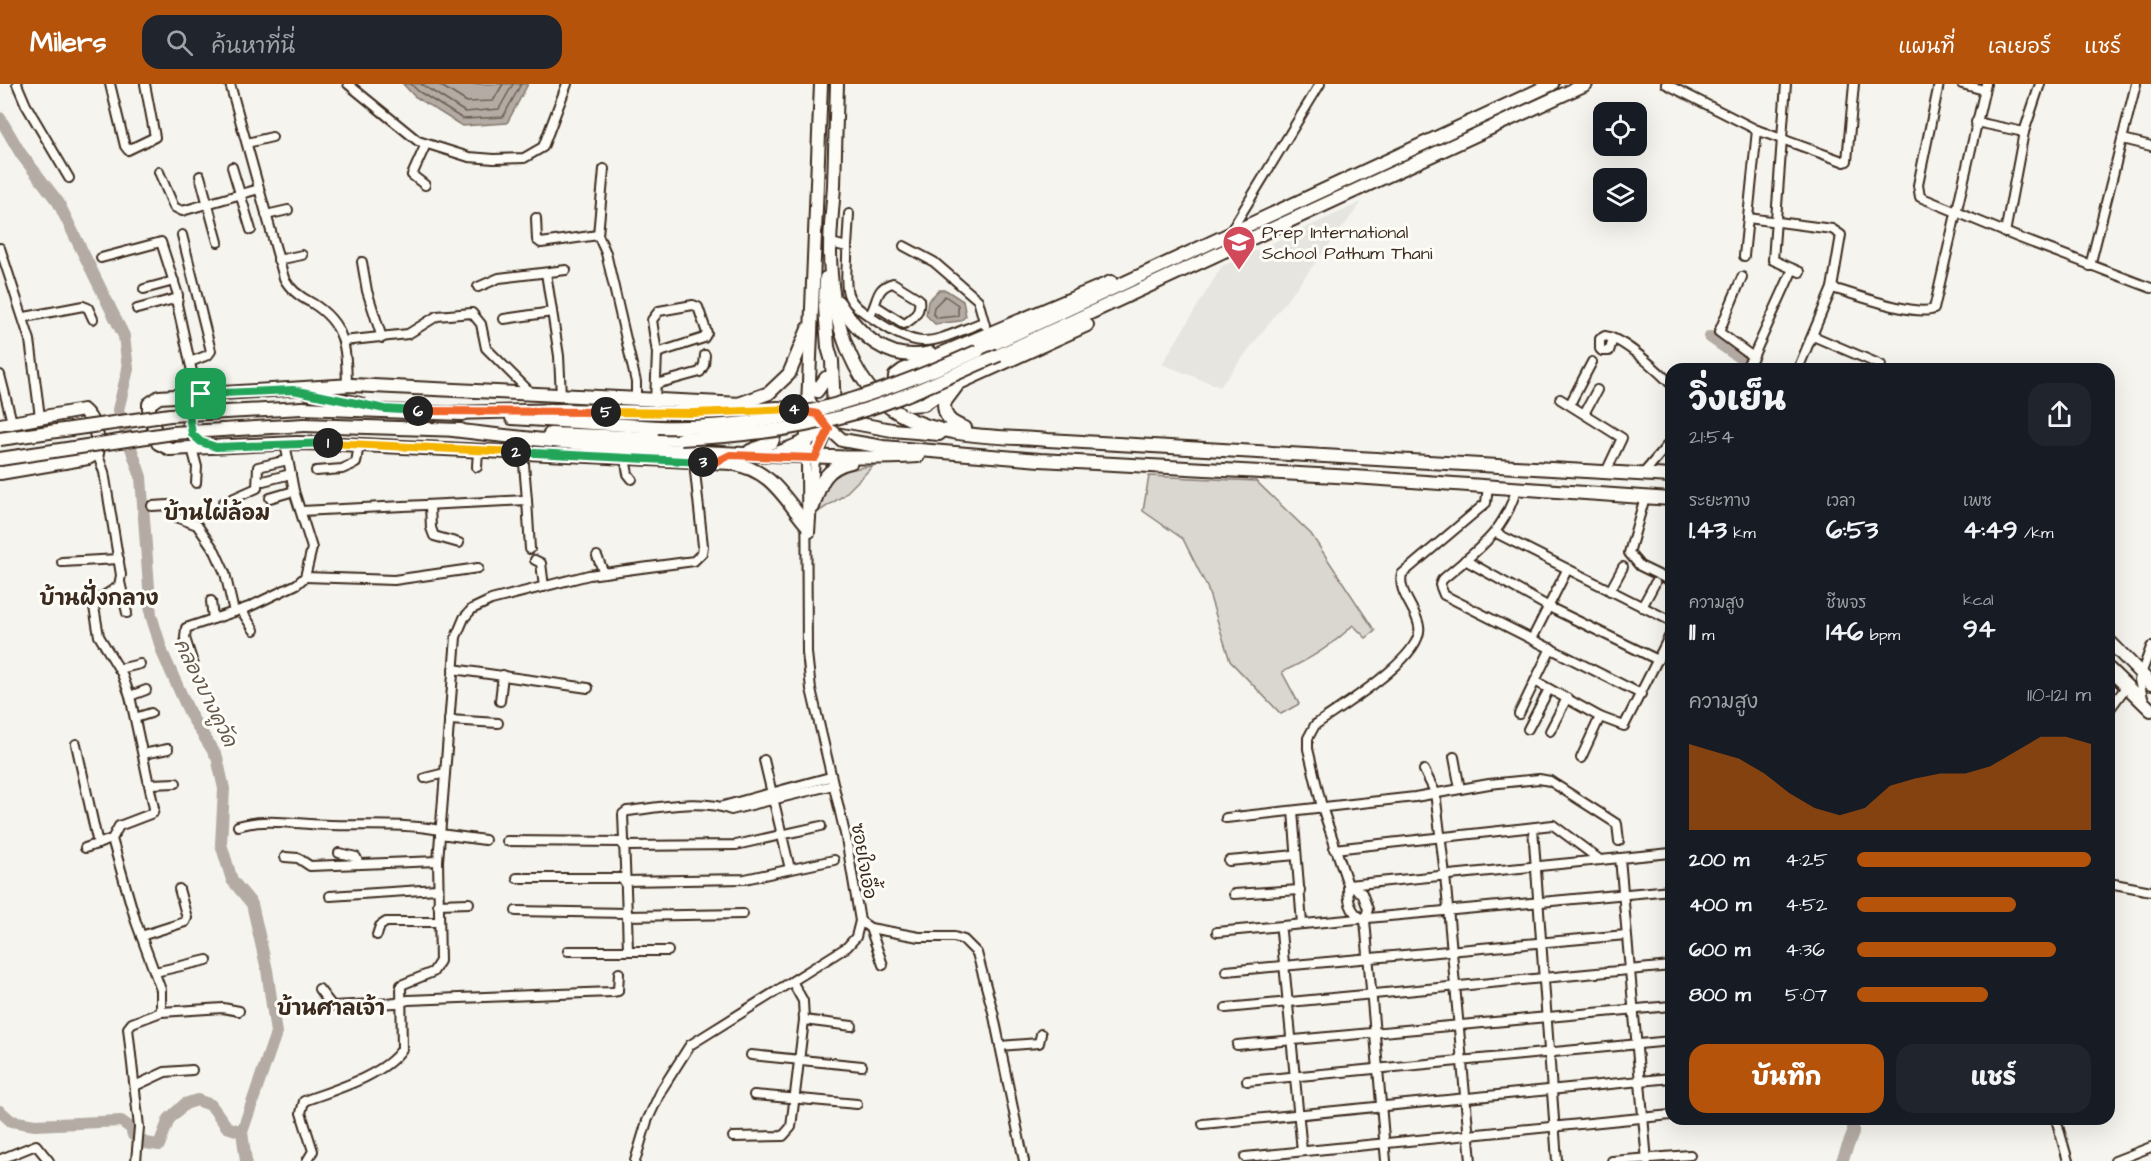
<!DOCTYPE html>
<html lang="th">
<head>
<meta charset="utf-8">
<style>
	body { margin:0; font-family:"Architects Daughter","Playpen Sans Thai",sans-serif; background:#20242c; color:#f1f3f6; height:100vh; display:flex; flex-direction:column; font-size:22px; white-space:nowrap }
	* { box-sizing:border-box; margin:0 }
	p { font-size:20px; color:#9ea1a6 }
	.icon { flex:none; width:33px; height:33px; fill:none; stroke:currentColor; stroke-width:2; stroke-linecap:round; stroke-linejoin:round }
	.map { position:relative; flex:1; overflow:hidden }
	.drawer { position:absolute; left:1665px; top:279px; width:450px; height:762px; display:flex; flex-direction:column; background:#171b24; border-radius:18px; box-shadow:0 6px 24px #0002 }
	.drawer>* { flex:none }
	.tools { position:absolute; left:1593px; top:18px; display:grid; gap:12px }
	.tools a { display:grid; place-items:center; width:54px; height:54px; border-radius:12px; background:#171b24; box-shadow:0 6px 24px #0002; font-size:30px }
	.pin { position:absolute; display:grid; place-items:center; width:51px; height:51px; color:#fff; margin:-26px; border-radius:12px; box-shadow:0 3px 9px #0006 }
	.km { position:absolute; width:30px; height:30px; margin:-15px; border-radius:50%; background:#222; color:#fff; font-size:16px; line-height:30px; text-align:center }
	.round { display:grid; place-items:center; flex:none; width:63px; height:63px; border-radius:18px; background:#20242c }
	.overview { display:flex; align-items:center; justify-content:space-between; height:102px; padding:0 24px }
	h1 { font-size:33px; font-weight:800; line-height:45px }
	.metrics { display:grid; grid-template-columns:repeat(3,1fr); gap:9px; height:102px; padding:6px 24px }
	.metrics div { display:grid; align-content:center }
	.metrics b { font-size:26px; font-weight:800 }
	.metrics small { font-size:16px; font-weight:400 }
	.metrics p { font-size:16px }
	.chart { height:168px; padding:12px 24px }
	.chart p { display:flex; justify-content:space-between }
	.chart svg { width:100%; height:108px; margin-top:6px; fill:#b45309; opacity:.7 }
	.button { display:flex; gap:12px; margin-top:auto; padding:12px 24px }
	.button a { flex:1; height:69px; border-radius:18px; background:#b45309; color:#fff; font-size:24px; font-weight:800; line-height:69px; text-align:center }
	.button a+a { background:#20242c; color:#f1f3f6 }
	ul { padding:0 24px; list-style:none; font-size:20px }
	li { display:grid; grid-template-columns:96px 72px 1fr; align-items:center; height:45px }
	li i { height:15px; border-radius:8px; background:#b45309 }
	header { display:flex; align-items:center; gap:36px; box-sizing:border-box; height:84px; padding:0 30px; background:#b45309; color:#fff }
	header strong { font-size:28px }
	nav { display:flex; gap:33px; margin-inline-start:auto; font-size:21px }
	.search { width:420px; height:54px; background:#20242c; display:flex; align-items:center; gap:15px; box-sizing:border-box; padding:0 21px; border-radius:18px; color:#9ea1a6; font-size:22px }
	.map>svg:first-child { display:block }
	.built { fill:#e7e5df }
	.green { fill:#dad6d0; stroke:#8a8077; stroke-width:1.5 }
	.water { fill:#b4aca4; stroke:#84786e; stroke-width:1.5 }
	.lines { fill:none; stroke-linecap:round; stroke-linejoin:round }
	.shore { stroke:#6b5e54; stroke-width:1.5 }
	.river { stroke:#b4aca4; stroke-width:12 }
	.street-casing { stroke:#3b2a1e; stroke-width:12 }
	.primary-casing { stroke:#3b2a1e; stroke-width:16 }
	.street { stroke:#fdfcf7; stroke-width:8 }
	.primary { stroke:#fdfcf7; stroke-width:12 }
	.primary-bridge-casing { stroke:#3b2a1e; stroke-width:16; stroke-linecap:butt }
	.primary-bridge { stroke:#fdfcf7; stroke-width:12 }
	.split-1-casing { stroke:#fff; stroke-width:12 }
	.split-2-casing { stroke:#fff; stroke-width:12 }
	.split-3-casing { stroke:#fff; stroke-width:12 }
	.split-4-casing { stroke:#fff; stroke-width:12 }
	.split-5-casing { stroke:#fff; stroke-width:12 }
	.split-6-casing { stroke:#fff; stroke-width:12 }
	.split-7-casing { stroke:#fff; stroke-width:12 }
	.split-1 { stroke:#22a559; stroke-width:8 }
	.split-2 { stroke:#f5b400; stroke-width:8 }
	.split-3 { stroke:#22a559; stroke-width:8 }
	.split-4 { stroke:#f0652b; stroke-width:8 }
	.split-5 { stroke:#f5b400; stroke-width:8 }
	.split-6 { stroke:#f0652b; stroke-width:8 }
	.split-7 { stroke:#22a559; stroke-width:8 }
	.labels { text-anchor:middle; stroke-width:6; stroke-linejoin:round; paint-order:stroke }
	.poi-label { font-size:18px; fill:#3b2a1e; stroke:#fdfcf7; text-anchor:start }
	.street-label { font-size:18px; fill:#3b2a1e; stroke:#fdfcf7 }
	.water-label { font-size:20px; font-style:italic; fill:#65584d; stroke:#fdfcf7 }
	.quarter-label { font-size:21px; font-weight:bold; fill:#3b2a1e; stroke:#fdfcf7 }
</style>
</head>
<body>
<header>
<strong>Milers</strong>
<div class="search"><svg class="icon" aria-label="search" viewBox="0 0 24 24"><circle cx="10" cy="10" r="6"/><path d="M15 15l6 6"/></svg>ค้นหาที่นี่</div>
<nav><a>แผนที่</a><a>เลเยอร์</a><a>แชร์</a></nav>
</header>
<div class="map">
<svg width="2151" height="1077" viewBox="0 0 2151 1077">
	<rect width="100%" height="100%" fill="#f5f4ee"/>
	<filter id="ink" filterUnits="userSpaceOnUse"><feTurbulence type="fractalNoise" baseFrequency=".0167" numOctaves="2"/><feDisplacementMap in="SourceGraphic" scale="12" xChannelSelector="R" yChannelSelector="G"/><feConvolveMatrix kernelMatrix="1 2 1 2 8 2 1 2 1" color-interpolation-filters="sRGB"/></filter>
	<g filter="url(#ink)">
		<path class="built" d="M1362,118L1220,303L1162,280L1222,182Z"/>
		<g class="green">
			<path d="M873,382L843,412L818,428C829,392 835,386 873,382Z"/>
			<path d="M1149,392L1256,397L1311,450L1375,547L1366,554L1353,541C1332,562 1309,576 1282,588L1299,620L1281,630L1230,577L1207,503L1183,455L1143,427Z"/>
		</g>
		<g class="water">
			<path d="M403,0H528L507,39L462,42L414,12Z"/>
			<path d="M939,206H946L963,217L966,232L960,237L935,240L926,231L928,217Z"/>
		</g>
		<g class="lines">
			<g class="shore">
				<path d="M411,0L418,7L463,35L503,33L521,0"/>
				<path d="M421,0L465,28L499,25L513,0"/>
				<path d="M438,0L467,18L493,17L503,0"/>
				<path d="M945,212L958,221V232L938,234L933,230L934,223Z"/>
			</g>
			<g class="river">
				<path d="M0,34L21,70L58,118L124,252L128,285L118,326L141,393L151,531L163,570L191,632L217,673L224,705L221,760L232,796L252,820L267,886L276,949L242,1048L246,1077"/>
				<path d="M1710,253L1746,278"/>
				<path d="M0,1027L11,1037L35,1041L121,1037L131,1044L133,1051L145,1059L159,1061L169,1035L185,1020L197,1016L211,1021L227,1043L242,1048"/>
				<path d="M1842,1077L1853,1049V1035"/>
			</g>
			<g class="street-casing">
				<g id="street">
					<path d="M17,0L26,21L69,94"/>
					<path d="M110,0L125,62L128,66L155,53L145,0"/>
					<path d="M230,0L284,194C290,206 300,213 312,219C346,240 346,264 347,301"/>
					<path d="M348,0L418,57L469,73L494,75L524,74L543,63L567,0"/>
					<path d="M1666,0L1757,46L1845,78L1847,77L1854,0"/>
					<path d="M1786,0L1773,176L1800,188"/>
					<path d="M1939,0L1918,101L1920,113L2017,153L2151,204"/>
					<path d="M1962,0L1984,6"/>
					<path d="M1976,38L2024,48"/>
					<path d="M2123,55L2151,62"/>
					<path d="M247,59L272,53"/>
					<path d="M232,83L251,146"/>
					<path d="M604,85L598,151L606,169L636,298V316"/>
					<path d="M159,88L174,123L182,127L259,105"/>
					<path d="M200,92L218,158"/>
					<path d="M425,101L412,91L426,60"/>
					<path d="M266,131L288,126"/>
					<path d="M536,134L537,156L541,159L598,151"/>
					<path d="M1748,134L1832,145L1841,151L1832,204L1798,285"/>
					<path d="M2005,149L2024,48L2040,0"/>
					<path d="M1229,150L1320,0"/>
					<path d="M182,151L211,267L208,271L190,278"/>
					<path d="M831,159L847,163C848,178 844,197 848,210C852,222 865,229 875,236C924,269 931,258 983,238"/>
					<path d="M904,162L934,178L978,216L985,241"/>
					<path d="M847,163L849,130"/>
					<path d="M0,164L30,256L40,333"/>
					<path d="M1744,172L1757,46"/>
					<path d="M101,174L161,158L178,211L177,220L197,310"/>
					<path d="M278,176L302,171"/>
					<path d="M362,178L367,207L382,254"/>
					<path d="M2090,182L2136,0"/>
					<path d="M546,189L559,272L561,312"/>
					<path d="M1742,193L1719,248L1753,273"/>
					<path d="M478,203L499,194L566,186"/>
					<path d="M1832,204C1854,210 1915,233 1934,225L1986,0"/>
					<path d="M144,205L174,197"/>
					<path d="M137,225L178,214"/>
					<path d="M869,232C879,218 874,204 893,199L919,215C921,227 914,235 904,240L876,222"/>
					<path d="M25,233L83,222L88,224L93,235"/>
					<path d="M504,235L552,228"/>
					<path d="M1813,252L1881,281"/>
					<path d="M1613,255L1609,267H1602L1600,265V255L1605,252C1624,255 1657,286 1671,300"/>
					<path d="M343,257L408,250L437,232L472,229L481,240L486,264L531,309"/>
					<path d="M1744,285L1753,273L1793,185"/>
					<path d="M0,291L12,338"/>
					<path d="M656,300L700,288L704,281L705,271"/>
					<path d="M1560,315L1622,354L1606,388"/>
					<path d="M655,318L657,269L652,236L659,227L693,221L698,223L707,249L704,254L657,269"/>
					<path d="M1570,320L1592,278"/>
					<path d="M1585,328L1597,306"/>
					<path d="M192,364L197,383L196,399"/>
					<path d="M523,368L527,416"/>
					<path d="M97,369L104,388L121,491L119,502L97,516L94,523L99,552L122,590L130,612L154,724L153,729L119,742L112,755L136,838L161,906V928L132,939L128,944L139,1043L136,1077"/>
					<path d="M806,373L807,569L811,605L846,754L860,837L870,844L919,853H954L964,856L977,869L993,928L1024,1077"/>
					<path d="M625,374L628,390L632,395"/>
					<path d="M477,383L478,366"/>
					<path d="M316,387L342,385L356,379L359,360"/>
					<path d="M1643,390L1671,357"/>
					<path d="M263,397L291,390"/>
					<path d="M1517,403C1504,450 1477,466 1442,496L1440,501L1444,511L1641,610"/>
					<path d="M1645,413L1629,469L1640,482L1671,497"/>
					<path d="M270,414L294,407"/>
					<path d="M223,419L257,404L258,383L288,376"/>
					<path d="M430,421L431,444L434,452L459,459"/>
					<path d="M152,422L169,421L173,432L197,441L215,467L225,489L234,528"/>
					<path d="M301,427L527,416L530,465"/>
					<path d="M810,449L815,374"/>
					<path d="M1496,449L1671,537"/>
					<path d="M597,472L604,489"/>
					<path d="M535,476L541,479L544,503"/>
					<path d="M1465,476L1549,523L1658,576"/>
					<path d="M62,478L119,475"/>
					<path d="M305,493L394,496L478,484"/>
					<path d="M120,498L127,529"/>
					<path d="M1610,507L1623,483"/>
					<path d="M211,517L213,535"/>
					<path d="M1642,523L1655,499"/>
					<path d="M241,526L254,546"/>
					<path d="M1532,555L1567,486"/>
					<path d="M193,579L185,554L186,544L249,523L297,500L305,493L312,464L294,407L285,359"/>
					<path d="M119,585L140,580"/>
					<path d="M453,585L588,604"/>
					<path d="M1535,597L1600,633L1624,642L1671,549"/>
					<path d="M130,612L146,606"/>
					<path d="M2143,614L2139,596L2151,563"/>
					<path d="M500,617L503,591"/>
					<path d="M2109,626L2126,603"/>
					<path d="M1519,630L1551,564"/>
					<path d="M135,634L151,629"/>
					<path d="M449,636L498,639"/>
					<path d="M1528,645L1549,605"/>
					<path d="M1550,647L1567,614"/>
					<path d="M76,660L98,760"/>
					<path d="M143,670L168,665"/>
					<path d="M1454,673L1460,705"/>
					<path d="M1581,674L1600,633"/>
					<path d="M764,676L790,785"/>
					<path d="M1424,686L1435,708L1445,791L1471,1077"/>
					<path d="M425,694L445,689"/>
					<path d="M151,700L176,699"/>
					<path d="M723,722L830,693"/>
					<path d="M1293,727L1302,840"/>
					<path d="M1226,734L1415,713L1489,700L1539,695L1550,697L1617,740L1619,757"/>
					<path d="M238,742C268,733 299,741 330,741C368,742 403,739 440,746"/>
					<path d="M1533,744L1557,1077"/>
					<path d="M440,750L485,756"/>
					<path d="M507,757L623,758"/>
					<path d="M623,762L736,761L821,742"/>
					<path d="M85,764L112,755"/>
					<path d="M1334,765L1553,741L1600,776"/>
					<path d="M339,769L356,773L359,780"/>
					<path d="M285,773L298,774L310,782L438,777"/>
					<path d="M1620,774L1647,1077"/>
					<path d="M1229,777L1296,771"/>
					<path d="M517,794H624"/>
					<path d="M624,797L745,795L834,776"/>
					<path d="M2109,799L2151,807"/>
					<path d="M1234,810L1300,806"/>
					<path d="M330,812L437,805"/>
					<path d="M438,820L469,819"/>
					<path d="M516,827L627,829"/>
					<path d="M743,830L627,832L623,730L627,727C658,724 701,714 731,726L833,701"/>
					<path d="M1363,835C1349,828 1348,815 1348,801L1671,769"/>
					<path d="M870,844L883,881"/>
					<path d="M1217,848L1671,806"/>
					<path d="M1281,848L1302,1067"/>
					<path d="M377,851L380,842L386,838H439"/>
					<path d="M141,852L185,838L187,834L179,805"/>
					<path d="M568,867H628L627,832"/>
					<path d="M628,867H668"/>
					<path d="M1226,887L1626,851"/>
					<path d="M155,888L207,876"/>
					<path d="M319,905L332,922L396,919L408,916L612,908L618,907L619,889"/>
					<path d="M1226,924L1671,882"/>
					<path d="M161,928L223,924L239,927"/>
					<path d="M804,936L852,942"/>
					<path d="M1237,961L1671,922"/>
					<path d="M1000,962L1039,959L1041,950"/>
					<path d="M751,971L862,982"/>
					<path d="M1247,997L1671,957"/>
					<path d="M137,1001L165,988L192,986"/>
					<path d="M754,1011L857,1020"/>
					<path d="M2056,1035L2068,1077"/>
					<path d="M1203,1040L1671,994"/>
					<path d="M733,1053L783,1052L791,1043L804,936L803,917L793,899"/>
					<path d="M1245,1073L1671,1031"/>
					<path d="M1,1075L36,1061L49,1077"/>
					<path d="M307,1077L313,1067L301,1029L304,1017C333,1006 384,992 402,965L401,901L433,888L440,877L438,777L456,553L464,534L472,525L491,516L589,491L694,477L702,469L703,462L694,378"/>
					<path d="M635,1077L647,1037L662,1005L690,961L847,863L856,853L860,837"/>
					<path d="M1386,1077L1365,836L1368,825L1362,809L1348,801L1322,723L1308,665V654L1315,641C1339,624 1425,573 1419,542C1416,524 1397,508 1402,490L1486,419L1488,402"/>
					<path d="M1612,1077L1690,1071"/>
					<path d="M2115,1077L2151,1063"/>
				</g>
			</g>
			<g class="primary-casing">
				<g id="primary">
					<path d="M837,0C836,34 835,67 834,101C833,122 830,143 830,165C830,222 846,300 900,330C943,355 1000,352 1048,356L1671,392"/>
					<path d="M838,218C860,251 887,279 930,269"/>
					<path d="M1087,241L946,305L924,320L910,321L894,307L895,292L903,286L1111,198"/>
					<path d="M978,267L1552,0"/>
					<path d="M999,271L1586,0"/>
					<path d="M810,299L811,304L817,307L826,294"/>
					<path d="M956,303L944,319C944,334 951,339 965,344"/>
					<path d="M309,309L360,320"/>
					<path d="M201,310L189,320C185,339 191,355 209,361"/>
					<path d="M809,317L824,340L842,356L883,363L1040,376L1354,393L1671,415"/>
					<path d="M742,320L352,301L159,313L149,320V325L158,359L170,365L297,359L341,360L731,379C771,386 782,411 806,440"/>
					<path d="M736,321L769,309L789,290L808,245"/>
					<path d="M302,324L462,330"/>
					<path d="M454,329L561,326L694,329L778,324L809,328"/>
					<path d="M512,334L658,343"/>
					<path d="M832,335L892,346L939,350"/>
					<path d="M0,341L83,326C93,334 101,357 97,369L88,374L0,389"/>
					<path d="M304,341L461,346"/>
					<path d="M453,346C559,359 665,368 772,371C821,373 869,375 918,372"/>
					<path d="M550,350L681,355"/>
					<path d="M750,367L772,358L776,346L775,337"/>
					<path d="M775,370C793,362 819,356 826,336"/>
					<path d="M806,373L821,0"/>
					<path d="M815,374L834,328L832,277L828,263L825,223L826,194"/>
					<path d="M813,423C820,400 824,384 851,378"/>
					<path d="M2109,557L2151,600"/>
					<path d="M2109,585L2151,626"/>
				</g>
			</g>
			<use href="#street" class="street"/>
			<use href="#primary" class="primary"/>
			<g class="primary-bridge-casing">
				<g id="primary-bridge">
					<path d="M658,343C778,346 870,315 978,267"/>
					<path d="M0,355L170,331L302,324"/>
					<path d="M681,355C735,352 788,347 840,333C895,319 947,293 999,271"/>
					<path d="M0,375L173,349L304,341"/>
				</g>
			</g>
			<use href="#primary-bridge" class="primary-bridge"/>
		</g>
	</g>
	<g class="lines" filter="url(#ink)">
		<g class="split-1-casing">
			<path id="split-1" d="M201,310L191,316L188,324L192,350L201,358L216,363L328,359"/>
		</g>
		<g class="split-2-casing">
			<path id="split-2" d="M328,359L516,368"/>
		</g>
		<g class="split-3-casing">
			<path id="split-3" d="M516,368L703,378"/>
		</g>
		<g class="split-4-casing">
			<path id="split-4" d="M703,378H716L730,371L815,374L829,345L817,330L794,325"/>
		</g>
		<g class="split-5-casing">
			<path id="split-5" d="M606,328L693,329L794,325"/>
		</g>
		<g class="split-6-casing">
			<path id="split-6" d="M418,327L606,328"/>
		</g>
		<g class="split-7-casing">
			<path id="split-7" d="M201,310L293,306L385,325L418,327"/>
		</g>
		<use href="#split-1" class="split-1"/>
		<use href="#split-2" class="split-2"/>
		<use href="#split-3" class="split-3"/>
		<use href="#split-4" class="split-4"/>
		<use href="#split-5" class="split-5"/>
		<use href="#split-6" class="split-6"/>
		<use href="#split-7" class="split-7"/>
	</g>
	<defs>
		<g id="school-pin" transform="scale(1.725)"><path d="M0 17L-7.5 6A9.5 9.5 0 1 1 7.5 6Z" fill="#d1495b" stroke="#fdfcf7"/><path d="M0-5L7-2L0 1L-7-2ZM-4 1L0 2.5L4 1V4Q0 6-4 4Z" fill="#fff"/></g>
	</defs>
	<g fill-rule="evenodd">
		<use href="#school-pin" x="1239" y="158"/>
	</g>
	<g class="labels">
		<g class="poi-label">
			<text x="1262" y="154">Prep International<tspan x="1262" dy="21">School Pathum Thani</tspan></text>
		</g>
		<g class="street-label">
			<text transform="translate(864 777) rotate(80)" y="6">ซอยใจเอื้อ</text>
		</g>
		<g class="water-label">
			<text transform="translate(206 608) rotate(64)" y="7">คลองบางคูวัด</text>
		</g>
		<g class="quarter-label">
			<text x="217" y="436">บ้านไผ่ล้อม</text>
			<text x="99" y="521">บ้านฝั่งกลาง</text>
			<text x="331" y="931">บ้านศาลเจ้า</text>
		</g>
	</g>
</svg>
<div class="tools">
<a><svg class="icon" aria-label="locate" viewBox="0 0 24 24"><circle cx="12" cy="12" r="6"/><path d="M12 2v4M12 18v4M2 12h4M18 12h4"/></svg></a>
<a><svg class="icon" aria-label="layers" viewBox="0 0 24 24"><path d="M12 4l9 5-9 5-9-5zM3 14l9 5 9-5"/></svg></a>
</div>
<div class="pin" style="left:201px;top:310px;background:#1e9e55"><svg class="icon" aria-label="arrive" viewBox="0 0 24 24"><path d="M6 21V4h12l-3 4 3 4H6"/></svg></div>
<b class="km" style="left:328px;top:359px">1</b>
<b class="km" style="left:516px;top:368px">2</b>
<b class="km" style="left:703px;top:378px">3</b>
<b class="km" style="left:794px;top:325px">4</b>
<b class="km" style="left:606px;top:328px">5</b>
<b class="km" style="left:418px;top:327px">6</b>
<section class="drawer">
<div class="overview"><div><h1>วิ่งเย็น</h1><p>21:54</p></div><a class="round"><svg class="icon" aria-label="share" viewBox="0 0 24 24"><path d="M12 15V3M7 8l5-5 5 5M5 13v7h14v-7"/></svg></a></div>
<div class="metrics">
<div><p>ระยะทาง</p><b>1.43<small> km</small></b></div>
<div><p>เวลา</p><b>6:53</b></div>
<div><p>เพซ</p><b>4:49<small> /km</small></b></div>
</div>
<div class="metrics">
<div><p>ความสูง</p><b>11<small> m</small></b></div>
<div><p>ชีพจร</p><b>146<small> bpm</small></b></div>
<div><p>kcal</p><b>94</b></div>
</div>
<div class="chart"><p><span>ความสูง</span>110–121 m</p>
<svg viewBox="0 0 160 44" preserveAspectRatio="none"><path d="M0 44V9L10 12L20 15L30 21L40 29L50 35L60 38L70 35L80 26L90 23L100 21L110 21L120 18L130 12L140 6L150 6L160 9V44z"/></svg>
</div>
<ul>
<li><b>200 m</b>4:25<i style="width:100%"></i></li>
<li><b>400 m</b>4:52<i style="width:68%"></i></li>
<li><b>600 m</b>4:36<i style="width:85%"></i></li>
<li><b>800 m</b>5:07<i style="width:56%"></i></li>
</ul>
<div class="button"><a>บันทึก</a><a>แชร์</a></div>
</section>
</div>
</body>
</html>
